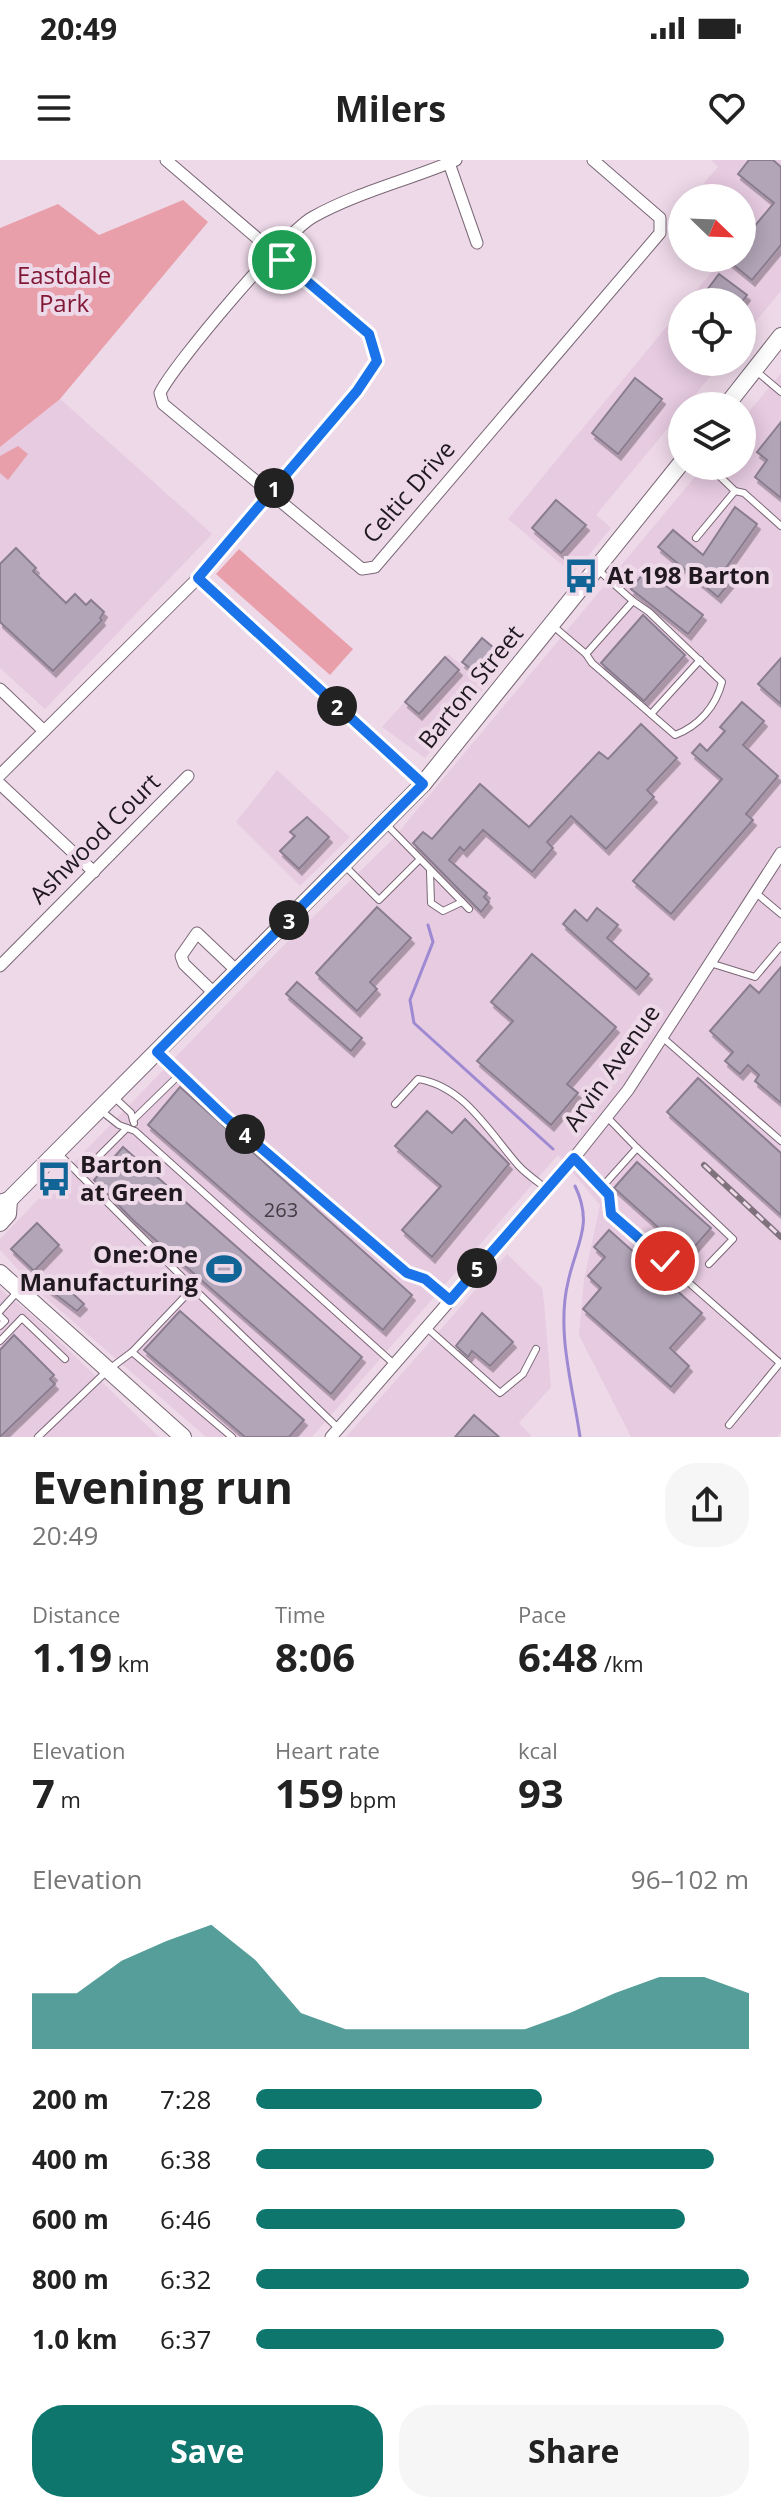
<!DOCTYPE html>
<html lang="en">
<head>
<meta charset="utf-8">
<style>
	body { margin:0; font-family:"Open Sans",sans-serif; background:#f6f6f6; color:#222; height:100vh; display:flex; flex-direction:column; font-size:30px; white-space:nowrap }
	* { box-sizing:border-box; margin:0 }
	p { font-size:26px; color:#767676 }
	.icon { flex:none; width:44px; height:44px; fill:none; stroke:currentColor; stroke-width:2; stroke-linecap:round; stroke-linejoin:round }
	.map { position:relative; height:1277px; overflow:hidden }
	.panel { display:flex; flex-direction:column; background:#fff; flex:1 }
	.panel>* { flex:none }
	.needle { width:52px; rotate:113deg }
	.buttons { position:absolute; left:668px; top:24px; display:grid; gap:16px }
	.buttons a { display:grid; place-items:center; width:88px; height:88px; border-radius:50%; background:#fff; box-shadow:0 4px 20px #0003; font-size:40px }
	.pin { position:absolute; display:grid; place-items:center; width:68px; height:68px; color:#fff; margin:-34px; border:4px solid #fff; border-radius:50%; box-shadow:0 2px 8px #0007 }
	.km { position:absolute; width:40px; height:40px; margin:-20px; border-radius:50%; background:#222; color:#fff; font-size:22px; line-height:40px; text-align:center }
	.round { display:grid; place-items:center; flex:none; width:84px; height:84px; border-radius:32px; background:#f6f6f6 }
	.overview { display:flex; align-items:center; justify-content:space-between; height:136px; padding:0 32px }
	h1 { font-size:44px; font-weight:700; line-height:60px }
	.metrics { display:grid; grid-template-columns:repeat(3,1fr); gap:12px; height:136px; padding:8px 32px }
	.metrics div { display:grid; align-content:center }
	.metrics b { font-size:40px; font-weight:700 }
	.metrics small { font-size:22px; font-weight:400 }
	.metrics p { font-size:22px }
	.chart { height:224px; padding:16px 32px }
	.chart p { display:flex; justify-content:space-between }
	.chart svg { width:100%; height:144px; margin-top:8px; fill:#0f766e; opacity:.7 }
	.action { display:flex; gap:16px; margin-top:auto; padding:16px 32px }
	.action a { flex:1; height:92px; border-radius:32px; background:#0f766e; color:#fff; font-size:32px; font-weight:700; line-height:92px; text-align:center }
	.action a+a { background:#f6f6f6; color:#222 }
	ul { padding:0 32px; list-style:none; font-size:26px }
	li { display:grid; grid-template-columns:128px 96px 1fr; align-items:center; height:60px }
	li i { height:20px; border-radius:10px; background:#0f766e }
	.status { display:flex; justify-content:space-between; align-items:center; height:56px; padding:0 40px; background:#fff; direction:ltr }
	.status svg { height:22px; fill:currentColor }
	header { display:flex; justify-content:space-between; align-items:center; height:104px; padding:0 32px; background:#fff; font-size:36px; font-weight:700 }
	.map>svg:first-child { display:block }
	.built { fill:#e7cbe1 }
	.green { fill:#e99faa }
	.lines { fill:none; stroke-linecap:round; stroke-linejoin:round }
	.stream { stroke:#9e89d3; stroke-width:3 }
	.building { fill:#b2a5b8; stroke:#8a7d90; stroke-width:2; filter:url(#shadow) }
	.lane-casing { stroke:#7a6776; stroke-width:8 }
	.street-casing { stroke:#7a6776; stroke-width:13 }
	.secondary-casing { stroke:#7a6776; stroke-width:18 }
	.lane { stroke:#fff; stroke-width:6 }
	.street { stroke:#fff; stroke-width:11 }
	.secondary { stroke:#fff; stroke-width:16 }
	.rail-casing { stroke:#7f727d; stroke-width:6 }
	.rail { stroke:#eed9e9; stroke-width:3; stroke-dasharray:9; stroke-linecap:butt }
	.route-casing { stroke:#fff; stroke-width:16 }
	.route { stroke:#1a73e8; stroke-width:10 }
	.labels { text-anchor:middle; stroke-width:8; stroke-linejoin:round; paint-order:stroke }
	.number-label { font-size:20px; fill:#443c45 }
	.park-label { font-size:24px; fill:#811836; stroke:#eed9e9 }
	.street-label { font-size:24px; fill:#20191f; stroke:#eed9e9 }
	.poi-label { font-size:24px; font-weight:bold; fill:#20191f; stroke:#eed9e9; text-anchor:start }
</style>
</head>
<body>
<div class="status"><b>20:49</b><svg viewBox="0 0 49 12"><path d="M0 12V9h3v3zM5 12V6h3v6zM10 12V3h3v9zM15 12V0h3v12zM26 1h20v11H26zM47 4h2v5h-2z"/></svg></div>
<header><svg class="icon" aria-label="menu" viewBox="0 0 24 24"><path d="M4 6h16M4 12h16M4 18h16"/></svg>Milers<svg class="icon" aria-label="heart" viewBox="0 0 24 24"><path d="M12 20l-8-8c-3-5 5-10 8-4 3-6 11-1 8 4z"/></svg></header>
<div class="map">
<svg width="781" height="1277" viewBox="0 0 781 1277">
	<defs>
		<filter id="shadow"><feDropShadow dx="3" dy="5.5" stdDeviation="0" flood-color="#0004"/></filter>
	</defs>
	<rect width="100%" height="100%" fill="#eed9e9"/>
	<g class="built">
		<path d="M711,0H781V131L742,178V142H687L720,102L717,98H742V38H691L718,7Z"/>
		<path d="M682,148V202H722L686,246H682V251L596,355L611,368L573,414L508,359Z"/>
		<path d="M781,213V1272L777,1277H631L579,1175L584,1120L600,1045L558,995L312,1277H206L39,1132L0,1090V1079L277,792L392,680L704,306H742V260Z"/>
		<path d="M60,239L212,374L45,549L0,508V287Z"/>
		<path d="M448,494L486,525L425,598L382,567Z"/>
		<path d="M277,610L350,677L300,726L236,662Z"/>
		<path d="M507,1094L542,1128L544,1142L551,1227L519,1263L532,1277H346Z"/>
		<path d="M0,1129L33,1156L159,1277H0Z"/>
	</g>
	<g class="green">
		<path d="M183,40L208,62L60,239L0,287V68L58,44L99,75Z"/>
		<path d="M18,286L28,294L8,320L0,313V296Z"/>
		<path d="M239,389L353,489L330,515L216,414Z"/>
	</g>
	<g class="lines">
		<g class="stream">
			<path d="M428,765L433,782L410,840L414,863L553,989"/>
			<path d="M575,1026C594,1065 576,1084 568,1122C556,1172 573,1227 580,1277"/>
		</g>
	</g>
	<g class="building">
		<path d="M749,0H773L781,7V85L752,120L725,98H742V81L774,43L738,14Z"/>
		<path d="M719,114L747,135L742,142H698Z"/>
		<path d="M635,218L662,239L618,294L592,273Z"/>
		<path d="M781,262V338L755,317L767,300L757,292Z"/>
		<path d="M556,340L586,365L561,393L532,368Z"/>
		<path d="M735,347L757,364L723,412L732,420L718,437L658,387L673,370L703,395Z"/>
		<path d="M16,388L36,408L33,411L66,443L75,434L86,445L91,440L104,452L100,458L102,460L53,511L0,462V404Z"/>
		<path d="M646,410L703,455L688,474L631,429Z"/>
		<path d="M643,455L685,495L644,541L601,503Z"/>
		<path d="M482,478L494,488L475,512L462,502Z"/>
		<path d="M445,497L459,510L419,554L405,542Z"/>
		<path d="M781,498V544L758,524Z"/>
		<path d="M742,542L764,561L743,585L778,616L746,654L753,660L671,754L633,721L722,619L692,593L700,584L707,591L725,571L720,567Z"/>
		<path d="M641,564L677,598L647,630L654,637L606,689L571,656L547,682L553,688L532,712L483,670L464,691L460,687L449,700L487,733L484,737L489,742L481,752L413,683L423,672L432,679L480,624L529,667L599,592L608,599Z"/>
		<path d="M307,657L329,677L299,709L280,691L295,676L290,672Z"/>
		<path d="M377,747L411,778L370,822L377,829L357,851L316,813Z"/>
		<path d="M597,748L618,765L607,778L649,814L636,829L563,764L575,750L587,761Z"/>
		<path d="M532,794L616,867L567,924L578,933L551,965L477,901L513,861L491,842Z"/>
		<path d="M781,807V943L755,921L759,915L748,905L740,914L725,901L733,892L710,871L750,825L759,833Z"/>
		<path d="M297,822L362,878L351,891L286,834Z"/>
		<path d="M698,918L781,993V1055L667,952Z"/>
		<path d="M180,927L412,1135L383,1170L148,965Z"/>
		<path d="M427,951L452,973L465,959L509,1004L432,1097L402,1070L441,1026L395,986Z"/>
		<path d="M123,987L362,1197L331,1234L134,1061L94,1020Z"/>
		<path d="M637,1002L711,1068L688,1094L614,1028Z"/>
		<path d="M37,1063L59,1085L34,1111L11,1089Z"/>
		<path d="M609,1070L702,1153L670,1188L689,1206L671,1227L583,1149L601,1128L588,1116L605,1097L594,1087Z"/>
		<path d="M55,1117L84,1144L77,1151L46,1127Z"/>
		<path d="M180,1151L304,1260L289,1277H245L144,1190Z"/>
		<path d="M482,1153L513,1182L490,1206L472,1191L468,1197L456,1186Z"/>
		<path d="M14,1175L54,1215L50,1219L55,1224L0,1277V1190Z"/>
		<path d="M474,1255L499,1277H455Z"/>
	</g>
	<g class="lines">
		<g class="lane-casing">
			<g id="lane">
				<path d="M755,210L781,232"/>
				<path d="M735,331L744,333L781,366"/>
				<path d="M696,378L735,331L709,306"/>
				<path d="M552,465L586,494L633,441L597,409"/>
				<path d="M586,494L592,503L675,575C699,566 716,546 722,522L649,452L633,441"/>
				<path d="M651,554L700,500"/>
				<path d="M386,664L469,749"/>
				<path d="M345,706L379,740L419,700"/>
				<path d="M430,711L431,743L443,751L462,742"/>
				<path d="M756,733L781,754"/>
				<path d="M710,803L755,817L781,786"/>
				<path d="M662,877L781,981"/>
				<path d="M158,893L225,957L407,1113L425,1119L450,1140"/>
				<path d="M115,938L131,953L134,963"/>
				<path d="M395,944L418,919C464,926 489,972 518,1005C526,1014 538,1022 547,1029"/>
				<path d="M100,950L119,965L135,971L394,1204"/>
				<path d="M133,960L180,914"/>
				<path d="M637,988L733,1079L709,1104"/>
				<path d="M57,992L193,1128"/>
				<path d="M574,998L609,1035L611,1054L780,1203L729,1265"/>
				<path d="M80,1015L127,968"/>
				<path d="M602,1027L637,988L607,957"/>
				<path d="M0,1151L19,1130"/>
				<path d="M0,1156L5,1161L0,1166"/>
				<path d="M426,1167L500,1233L523,1214L536,1189"/>
				<path d="M0,1181L22,1158L65,1199"/>
				<path d="M132,1192L193,1128L338,1268"/>
				<path d="M38,1277L108,1210L132,1192L232,1277"/>
			</g>
		</g>
		<g class="street-casing">
			<g id="street">
				<path d="M456,0C409,20 358,32 313,57C287,71 173,205 160,233L163,244L362,409L375,407L660,73V58L593,0"/>
				<path d="M449,3L477,83"/>
				<path d="M198,418L423,624"/>
				<path d="M0,529L44,571"/>
				<path d="M0,615L198,418L357,231L377,201L369,174L166,0"/>
				<path d="M0,624L94,712"/>
				<path d="M0,806L188,616"/>
				<path d="M215,834L184,804L181,796L197,773L237,811"/>
				<path d="M331,1277L574,998L628,930L781,693"/>
			</g>
		</g>
		<g class="secondary-casing">
			<g id="secondary">
				<path d="M726,246L781,176"/>
				<path d="M0,1043L9,1040L423,624L682,302"/>
				<path d="M0,1063L8,1054L9,1040"/>
				<path d="M0,1113L183,1277"/>
			</g>
		</g>
		<use href="#lane" class="lane"/>
		<use href="#street" class="street"/>
		<use href="#secondary" class="secondary"/>
		<g class="rail-casing">
			<path id="rail" d="M704,1005L781,1077"/>
		</g>
		<use href="#rail" class="rail"/>
	</g>
	<g class="lines">
		<g class="route-casing">
			<path id="route" d="M282,100L369,174L377,201L357,231L198,418L423,624L157,892L225,957L407,1113L425,1119L450,1140L574,998L609,1035L611,1054L665,1101"/>
		</g>
		<use href="#route" class="route"/>
	</g>
	<defs>
		<g id="bus-bare" transform="scale(2.76)"><path d="M-5-6H5V4H4V6H2V4H-2V6H-4V4H-5ZM-3.5-4V0h7V-4ZM-3.5 1.2v1.5H-2V1.2ZM2 1.2v1.5H3.5V1.2Z" fill="#106496" stroke="#eed9e9" stroke-width="2.5" paint-order="stroke"/></g>
		<g id="stadium-bare" transform="scale(2.76)"><path d="M0-5a6.5 5 0 1 0 0 10a6.5 5 0 1 0 0-10ZM-3.5-1.8h7v3.6h-7Z" fill="#106496" stroke="#eed9e9" stroke-width="2.5" paint-order="stroke"/></g>
	</defs>
	<g fill-rule="evenodd">
		<use href="#bus-bare" x="581" y="416"/>
		<use href="#bus-bare" x="54" y="1019"/>
		<use href="#stadium-bare" x="224" y="1109"/>
	</g>
	<g class="labels">
		<g class="number-label">
			<text x="281" y="1057">263</text>
		</g>
		<g class="park-label">
			<text x="64" y="124">Eastdale<tspan x="64" dy="28">Park</tspan></text>
		</g>
		<g class="street-label">
			<text transform="translate(409 332) rotate(-49)" y="8">Celtic Drive</text>
			<text transform="translate(471 527) rotate(-51)" y="8">Barton Street</text>
			<text transform="translate(95 679) rotate(-45)" y="8">Ashwood Court</text>
			<text transform="translate(612 908) rotate(-55)" y="8">Arvin Avenue</text>
		</g>
		<g class="poi-label">
			<text x="607" y="424">At 198 Barton</text>
			<text x="80" y="1013">Barton<tspan x="80" dy="28">at Green</tspan></text>
			<text x="198" y="1103" text-anchor="end">One:One<tspan x="198" dy="28">Manufacturing</tspan></text>
		</g>
	</g>
</svg>
<div class="buttons">
<a><svg class="needle" viewBox="-14 -14 28 28"><path d="M0-13l5 13h-10z" fill="#e53935"/><path d="M0 13l5-13h-10z" fill="#767676"/></svg></a>
<a><svg class="icon" aria-label="locate" viewBox="0 0 24 24"><circle cx="12" cy="12" r="6"/><path d="M12 2v4M12 18v4M2 12h4M18 12h4"/></svg></a>
<a><svg class="icon" aria-label="layers" viewBox="0 0 24 24"><path d="M12 4l9 5-9 5-9-5zM3 14l9 5 9-5"/></svg></a>
</div>
<div class="pin" style="left:282px;top:100px;background:#1e9e55"><svg class="icon" aria-label="arrive" viewBox="0 0 24 24"><path d="M6 21V4h12l-3 4 3 4H6"/></svg></div>
<div class="pin" style="left:665px;top:1101px;background:#d93025"><svg class="icon" aria-label="check" viewBox="0 0 24 24"><path d="M5 12l5 5 9-10"/></svg></div>
<b class="km" style="left:274px;top:328px">1</b>
<b class="km" style="left:337px;top:546px">2</b>
<b class="km" style="left:289px;top:760px">3</b>
<b class="km" style="left:245px;top:974px">4</b>
<b class="km" style="left:477px;top:1108px">5</b>
</div>
<section class="panel">
<div class="overview"><div><h1>Evening run</h1><p>20:49</p></div><a class="round"><svg class="icon" aria-label="share" viewBox="0 0 24 24"><path d="M12 15V3M7 8l5-5 5 5M5 13v7h14v-7"/></svg></a></div>
<div class="metrics">
<div><p>Distance</p><b>1.19<small> km</small></b></div>
<div><p>Time</p><b>8:06</b></div>
<div><p>Pace</p><b>6:48<small> /km</small></b></div>
</div>
<div class="metrics">
<div><p>Elevation</p><b>7<small> m</small></b></div>
<div><p>Heart rate</p><b>159<small> bpm</small></b></div>
<div><p>kcal</p><b>93</b></div>
</div>
<div class="chart"><p><span>Elevation</span>96–102 m</p>
<svg viewBox="0 0 160 44" preserveAspectRatio="none"><path d="M0 44V27L10 27L20 17L30 11L40 6L50 17L60 33L70 38L80 38L90 38L100 38L110 38L120 33L130 27L140 22L150 22L160 27V44z"/></svg>
</div>
<ul>
<li><b>200 m</b>7:28<i style="width:58%"></i></li>
<li><b>400 m</b>6:38<i style="width:93%"></i></li>
<li><b>600 m</b>6:46<i style="width:87%"></i></li>
<li><b>800 m</b>6:32<i style="width:100%"></i></li>
<li><b>1.0 km</b>6:37<i style="width:95%"></i></li>
</ul>
<div class="action"><a>Save</a><a>Share</a></div>
</section>
</body>
</html>
